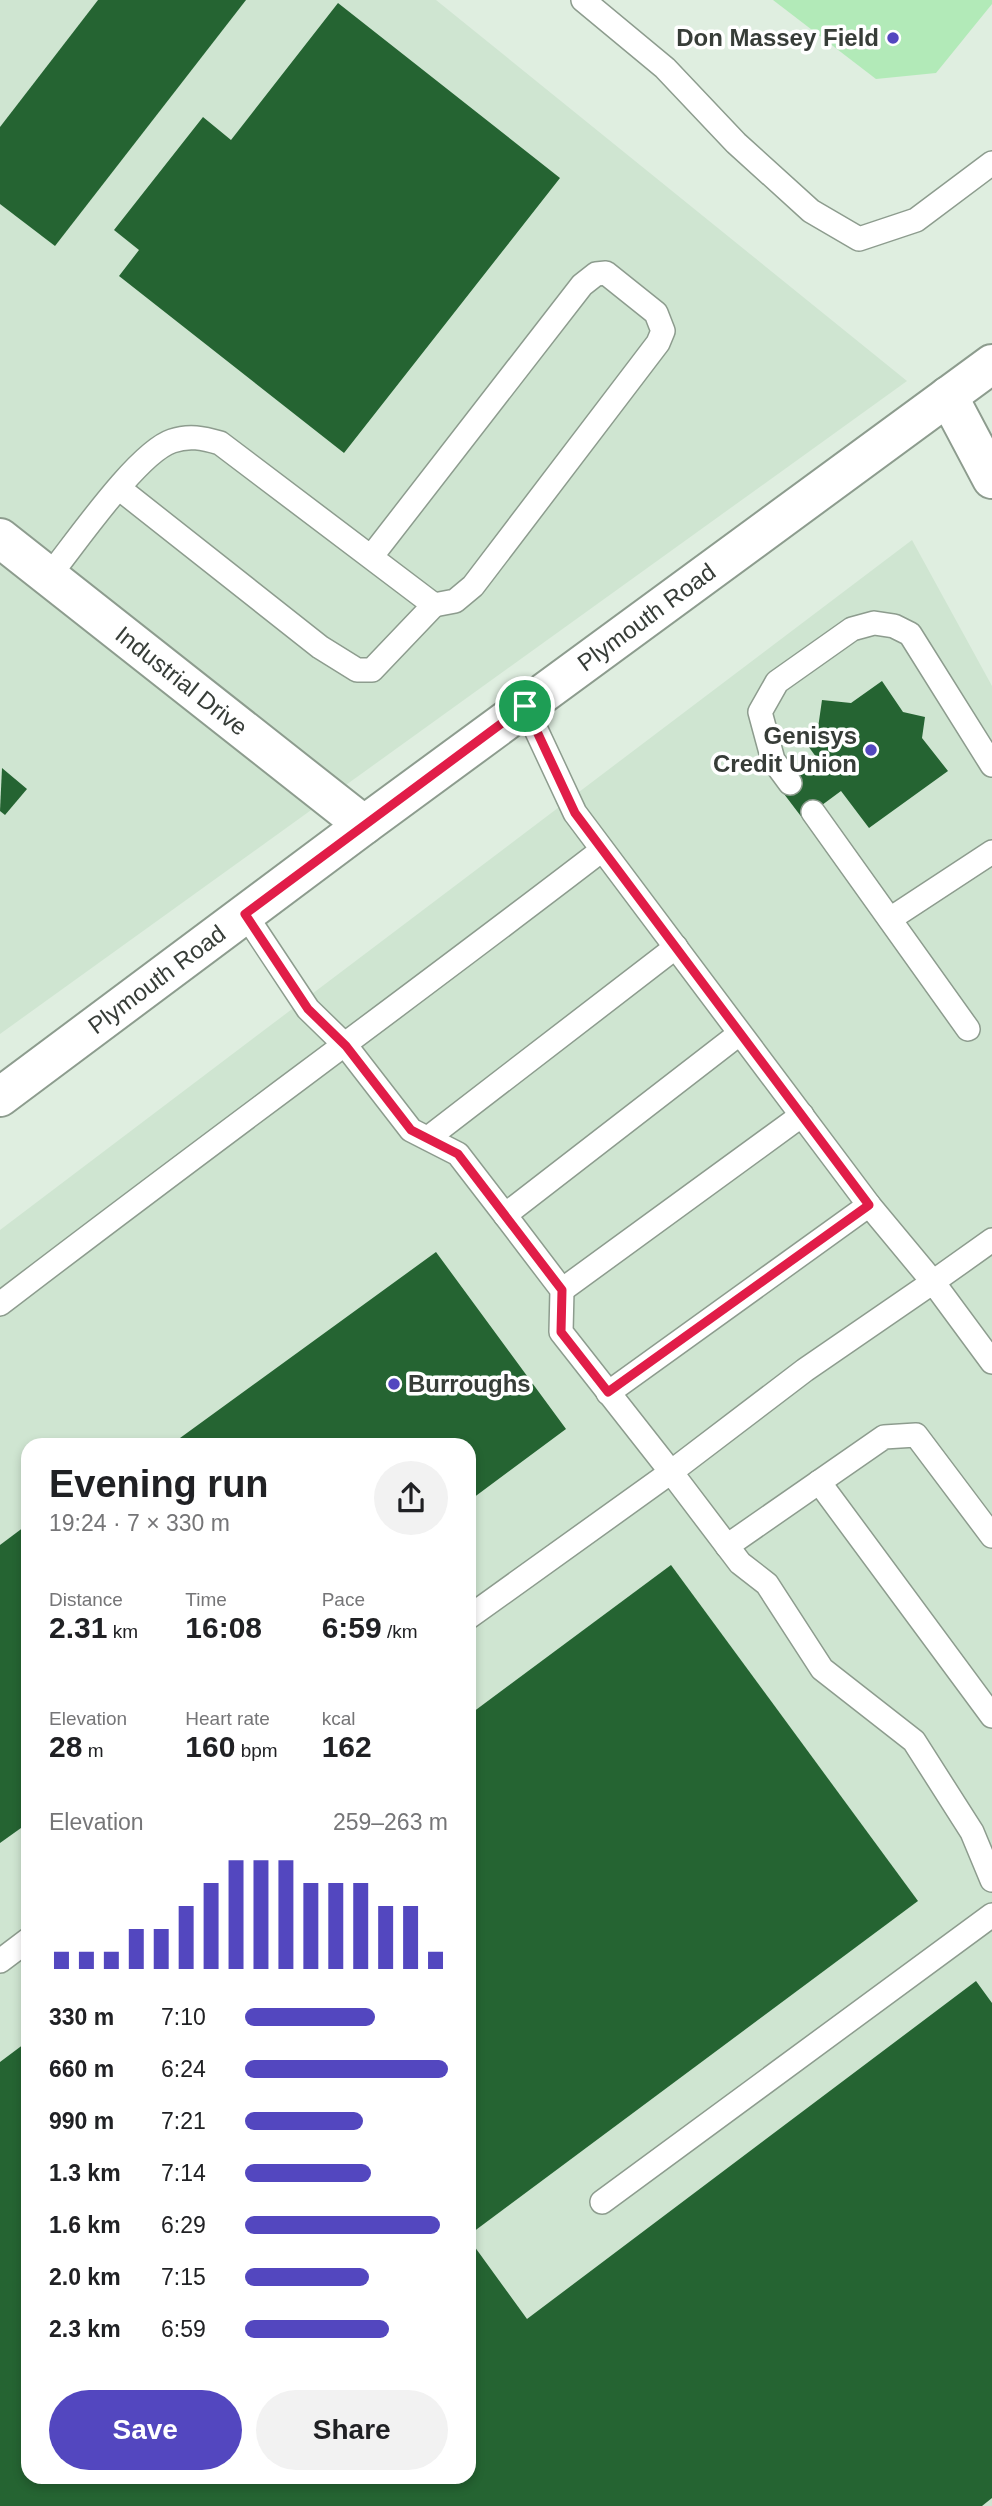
<!DOCTYPE html>
<html lang="en">
<head>
<meta charset="utf-8">
<style>
	body { margin:0; font-family:Helvetica,sans-serif; background:#f2f2f2; color:#202124; height:100vh; display:flex; flex-direction:column; font-size:26px; white-space:nowrap }
	* { box-sizing:border-box; margin:0 }
	p { font-size:23px; color:#757577 }
	.icon { flex:none; width:38px; height:38px; fill:none; stroke:currentColor; stroke-width:2; stroke-linecap:round; stroke-linejoin:round }
	.map { position:relative; flex:1; overflow:hidden }
	.drawer { position:absolute; left:21px; top:1438px; width:455px; height:1046px; display:flex; flex-direction:column; background:#fff; border-radius:21px; box-shadow:0 4px 10px #0003 }
	.drawer>* { flex:none }
	.pin { position:absolute; display:grid; place-items:center; width:60px; height:60px; color:#fff; margin:-30px; border:4px solid #fff; border-radius:50%; box-shadow:0 2px 7px #0007 }
	.round { display:grid; place-items:center; flex:none; width:74px; height:74px; border-radius:37px; background:#f2f2f2 }
	.headline { display:flex; align-items:center; justify-content:space-between; height:119px; padding:0 28px }
	h1 { font-size:38px; font-weight:800; line-height:52px }
	.figures { display:grid; grid-template-columns:repeat(3,1fr); gap:10px; height:119px; padding:7px 28px }
	.figures div { display:grid; align-content:center }
	.figures b { font-size:30px; font-weight:800 }
	.figures small { font-size:19px; font-weight:400 }
	.figures p { font-size:19px }
	.chart { height:196px; padding:14px 28px }
	.chart p { display:flex; justify-content:space-between }
	.chart svg { width:100%; height:126px; margin-top:7px; stroke:#5347bf; stroke-width:6 }
	.primary-button { display:flex; gap:14px; margin-top:auto; padding:14px 28px }
	.primary-button a { flex:1; height:80px; border-radius:42px; background:#5347bf; color:#fff; font-size:28px; font-weight:800; line-height:80px; text-align:center }
	.primary-button a+a { background:#f2f2f2; color:#202124 }
	ul { padding:0 28px; list-style:none; font-size:23px }
	li { display:grid; grid-template-columns:112px 84px 1fr; align-items:center; height:52px }
	li i { height:18px; border-radius:9px; background:#5347bf }
	.map>svg:first-child { display:block }
	.built { fill:#cfe5d1; fill-rule:evenodd }
	.green { fill:#b2eab8 }
	.building { fill:#256432 }
	.lines { fill:none; stroke-linecap:round; stroke-linejoin:round }
	.service-casing { stroke:#8d9c8e; stroke-width:26 }
	.minor-casing { stroke:#8d9c8e; stroke-width:42 }
	.tertiary-casing { stroke:#8d9c8e; stroke-width:42 }
	.secondary-casing { stroke:#8d9c8e; stroke-width:42 }
	.service { stroke:#fff; stroke-width:23 }
	.minor { stroke:#fff; stroke-width:38 }
	.tertiary { stroke:#fff; stroke-width:38 }
	.secondary { stroke:#fff; stroke-width:38 }
	.route-casing { stroke:#fff; stroke-width:14 }
	.route { stroke:#e11d48; stroke-width:9 }
	.poi-dot { fill:#5347bf; stroke:#fff; stroke-width:2.5 }
	.labels { text-anchor:middle; stroke-width:7; stroke-linejoin:round; paint-order:stroke }
	.poi-label { font-size:24px; font-weight:bold; fill:#373d38; stroke:#fff; text-anchor:end }
	.street-label { font-size:24px; fill:#373d38; stroke:#fff }
</style>
</head>
<body>
<div class="map">
<svg width="992" height="2506" viewBox="0 0 992 2506">
	<rect width="100%" height="100%" fill="#dfeee0"/>
	<g class="built">
		<path d="M0,0H436L907,381L0,1034Z"/>
		<path d="M912,540L992,686V2506H0V1230ZM28,1446H469V2478H28Z"/>
	</g>
	<path class="green" d="M773,0H992V4L936,73L876,79Z"/>
	<g class="building">
		<path d="M98,0H246L55,246L0,204V127Z"/>
		<path d="M338,3L560,178L344,453L119,276L139,250L114,230L203,117L231,140Z"/>
		<path d="M882,681L903,712L925,717L922,738L948,771L869,828L841,791L803,819L781,790L819,761L803,739L818,728L822,700L851,703Z"/>
		<path d="M2,768L27,789L5,815L0,811Z"/>
		<path d="M436,1252L566,1429L469,1501V1446H169Z"/>
		<path d="M28,1524V1823L0,1843V1545Z"/>
		<path d="M671,1565L918,1901L469,2235V1715Z"/>
		<path d="M976,1981L992,2003V2498L982,2506H0V2062L28,2041V2478H469V2239L527,2319Z"/>
	</g>
	<g class="lines">
		<g class="service-casing">
			<g id="service">
				<path d="M583,0L665,68L736,143L811,211L859,239L916,220L992,163"/>
				<path d="M120,489L320,647L357,670H372L434,605"/>
				<path d="M49,576C75,544 137,453 172,441C189,435 203,438 220,443L434,605L455,601L473,586L658,343L663,331L656,313L606,273L596,274L582,285L371,557"/>
				<path d="M525,706L575,813L869,1205L933,1282L992,1240"/>
				<path d="M790,783L773,760L760,712L777,682L852,629L874,623L894,626L910,634L992,765"/>
				<path d="M813,812L968,1029"/>
				<path d="M245,914L308,1009L346,1046L411,1130L458,1154L505,1215L562,1290L561,1332L671,1472L805,1370L933,1282L992,1362"/>
				<path d="M890,919L992,852"/>
				<path d="M428,1138L676,947"/>
				<path d="M505,1215L739,1034"/>
				<path d="M562,1290L802,1115"/>
				<path d="M0,1304C199,1151 403,1003 602,850"/>
				<path d="M608,1393L869,1205"/>
				<path d="M819,1482L992,1716"/>
				<path d="M727,1546L884,1437L916,1435L992,1536"/>
				<path d="M469,1617L671,1472L740,1563L767,1584L822,1669L914,1741L972,1832L992,1880"/>
				<path d="M0,1961L28,1940"/>
				<path d="M602,2202L992,1915"/>
			</g>
		</g>
		<g class="minor-casing">
			<g id="minor">
				<path id="s1" d="M0,538L364,825"/>
			</g>
		</g>
		<g class="tertiary-casing">
			<path id="tertiary" d="M948,396L992,479"/>
		</g>
		<g class="secondary-casing">
			<g id="secondary">
				<path id="s2" d="M0,1097L364,825L992,364"/>
			</g>
		</g>
		<use href="#service" class="service"/>
		<use href="#minor" class="minor"/>
		<use href="#tertiary" class="tertiary"/>
		<use href="#secondary" class="secondary"/>
	</g>
	<g class="lines">
		<g class="route-casing">
			<path id="route" d="M525,706L575,813L869,1205L608,1392L561,1332L562,1290L458,1154L411,1130L346,1046L308,1009L245,914Z"/>
		</g>
		<use href="#route" class="route"/>
	</g>
	<g class="poi-dot">
		<circle cx="893" cy="38" r="7"/>
		<circle cx="871" cy="750" r="7"/>
		<circle cx="394" cy="1384" r="7"/>
	</g>
	<g class="labels">
		<g class="poi-label">
			<text x="879" y="46">Don Massey Field</text>
			<text x="857" y="744">Genisys<tspan x="857" dy="28">Credit Union</tspan></text>
			<text x="408" y="1392" text-anchor="start">Burroughs</text>
		</g>
		<g class="street-label">
			<text dy="8" stroke="none"><textPath href="#s2" startOffset="805">Plymouth Road</textPath></text>
			<text dy="8" stroke="none"><textPath href="#s1" startOffset="231">Industrial Drive</textPath></text>
			<text dy="8" stroke="none"><textPath href="#s2" startOffset="196">Plymouth Road</textPath></text>
		</g>
	</g>
</svg>
<div class="pin" style="left:525px;top:706px;background:#1e9e55"><svg class="icon" aria-label="arrive" viewBox="0 0 24 24"><path d="M6 21V4h12l-3 4 3 4H6"/></svg></div>
<section class="drawer">
<div class="headline"><div><h1>Evening run</h1><p>19:24 · 7 × 330 m</p></div><a class="round"><svg class="icon" aria-label="share" viewBox="0 0 24 24"><path d="M12 15V3M7 8l5-5 5 5M5 13v7h14v-7"/></svg></a></div>
<div class="figures">
<div><p>Distance</p><b>2.31<small> km</small></b></div>
<div><p>Time</p><b>16:08</b></div>
<div><p>Pace</p><b>6:59<small> /km</small></b></div>
</div>
<div class="figures">
<div><p>Elevation</p><b>28<small> m</small></b></div>
<div><p>Heart rate</p><b>160<small> bpm</small></b></div>
<div><p>kcal</p><b>162</b></div>
</div>
<div class="chart"><p><span>Elevation</span>259–263 m</p>
<svg viewBox="0 0 160 44" preserveAspectRatio="none"><path d="M5 44V38M15 44V38M25 44V38M35 44V30M45 44V30M55 44V22M65 44V14M75 44V6M85 44V6M95 44V6M105 44V14M115 44V14M125 44V14M135 44V22M145 44V22M155 44V38"/></svg>
</div>
<ul>
<li><b>330 m</b>7:10<i style="width:64%"></i></li>
<li><b>660 m</b>6:24<i style="width:100%"></i></li>
<li><b>990 m</b>7:21<i style="width:58%"></i></li>
<li><b>1.3 km</b>7:14<i style="width:62%"></i></li>
<li><b>1.6 km</b>6:29<i style="width:96%"></i></li>
<li><b>2.0 km</b>7:15<i style="width:61%"></i></li>
<li><b>2.3 km</b>6:59<i style="width:71%"></i></li>
</ul>
<div class="primary-button"><a>Save</a><a>Share</a></div>
</section>
</div>
</body>
</html>
